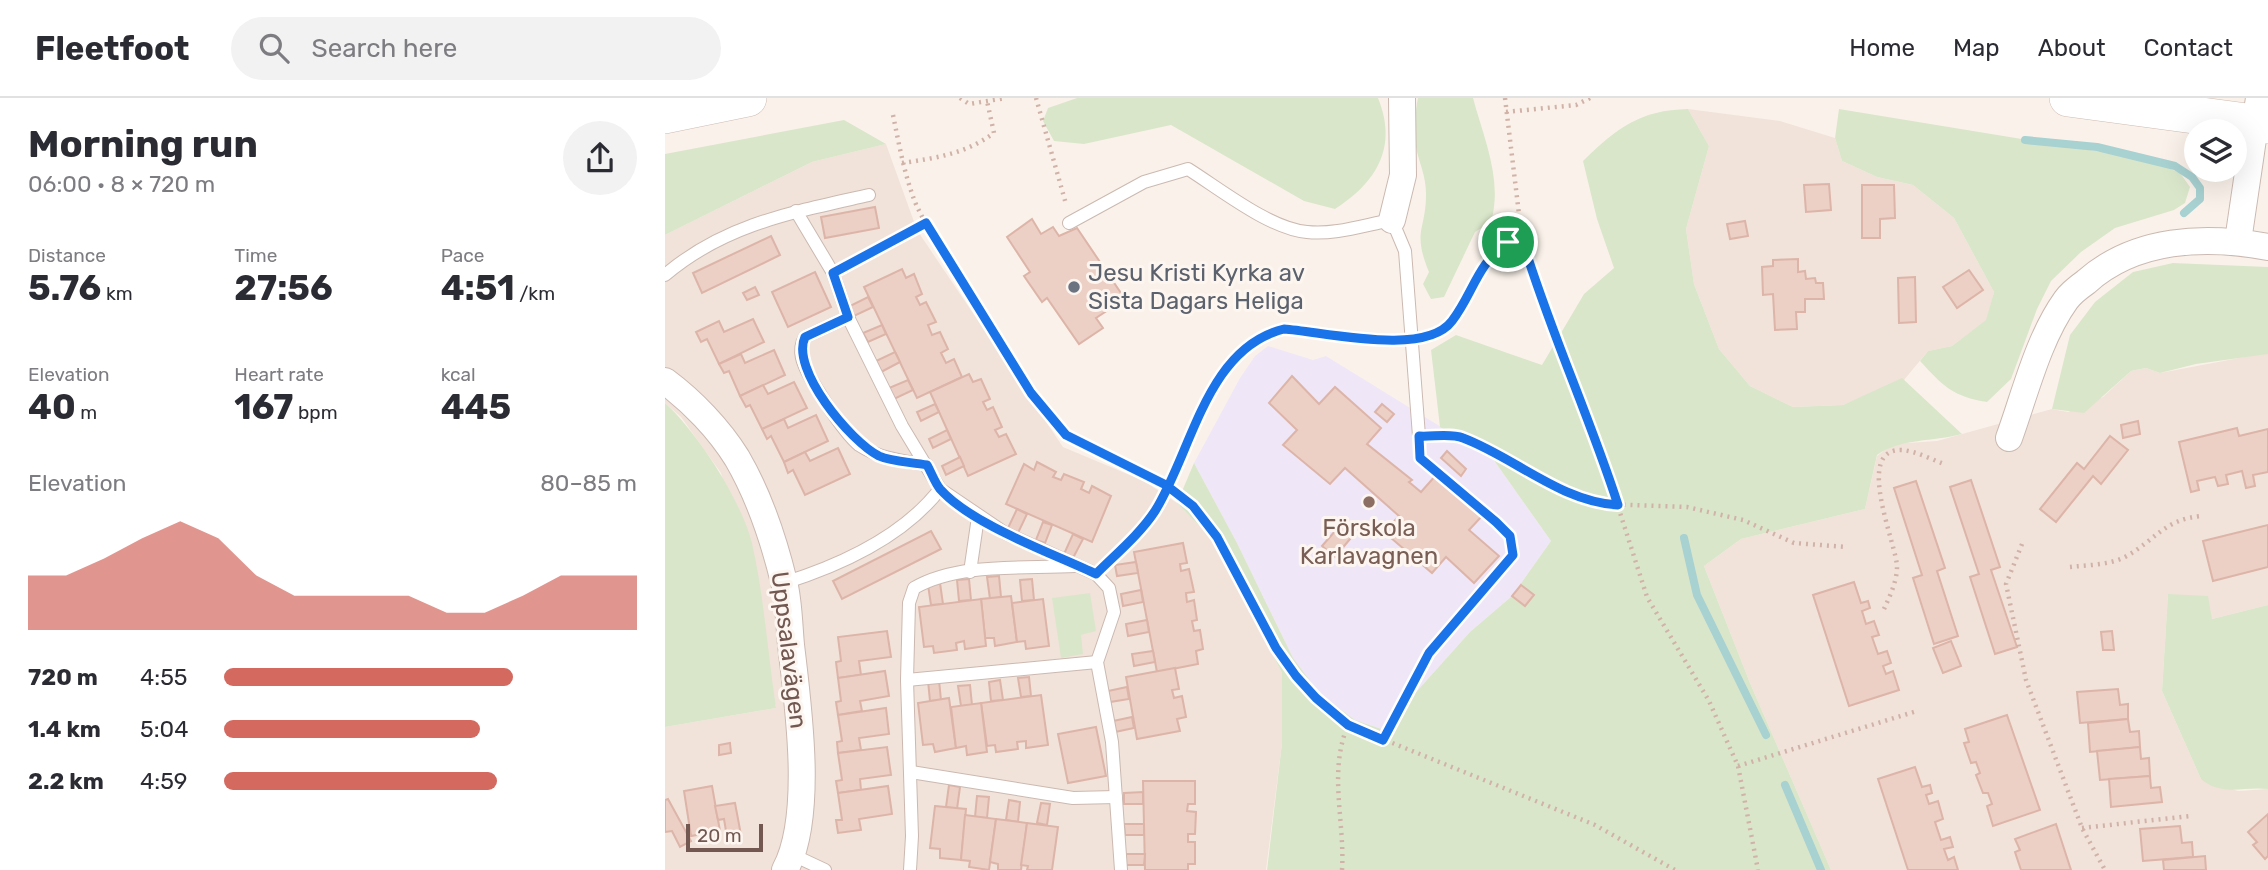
<!DOCTYPE html>
<html lang="en">
<head>
<meta charset="utf-8">
<style>
	body { margin:0; font-family:Rubik,sans-serif; background:#f2f2f3; color:#2b2b33; height:100vh; display:flex; flex-direction:column; font-size:26px; white-space:nowrap }
	* { box-sizing:border-box; margin:0 }
	p { font-size:23px; color:#7c7c81 }
	.icon { flex:none; width:38px; height:38px; fill:none; stroke:currentColor; stroke-width:2; stroke-linecap:round; stroke-linejoin:round }
	.map { position:relative; flex:1; overflow:hidden }
	.sheet { display:flex; flex-direction:column; background:#fff; width:665px }
	.sheet>* { flex:none }
	.tools { position:absolute; left:1519px; top:21px; display:grid; gap:14px }
	.tools a { display:grid; place-items:center; width:63px; height:63px; border-radius:50%; background:#fff; box-shadow:0 7px 28px #0002; font-size:35px }
	.scale { position:absolute; left:21px; bottom:18px; width:77px; box-sizing:border-box; padding-left:7px; border:4px solid #725851; border-top:0; font-size:19px; line-height:24px; white-space:nowrap; color:#725851; -webkit-text-stroke:5px #fdf6f0; paint-order:stroke }
	.pin { position:absolute; display:grid; place-items:center; width:60px; height:60px; color:#fff; margin:-30px; border:4px solid #fff; border-radius:50%; box-shadow:0 2px 7px #0007 }
	.round { display:grid; place-items:center; flex:none; width:74px; height:74px; border-radius:37px; background:#f2f2f3 }
	.head { display:flex; align-items:center; justify-content:space-between; height:119px; padding:0 28px }
	h1 { font-size:38px; font-weight:700; line-height:52px }
	.stats { display:grid; grid-template-columns:repeat(3,1fr); gap:10px; height:119px; padding:7px 28px }
	.stats div { display:grid; align-content:center }
	.stats b { font-size:35px; font-weight:700 }
	.stats small { font-size:19px; font-weight:400 }
	.stats p { font-size:19px }
	.chart { height:196px; padding:14px 28px }
	.chart p { display:flex; justify-content:space-between }
	.chart svg { width:100%; height:126px; margin-top:7px; fill:#d46960; opacity:.7 }
	ul { padding:0 28px; list-style:none; font-size:23px }
	li { display:grid; grid-template-columns:112px 84px 1fr; align-items:center; height:52px }
	li i { height:18px; border-radius:9px; background:#d46960 }
	header { display:flex; align-items:center; gap:42px; box-sizing:border-box; height:98px; padding:0 35px; background:#fff; border-bottom:2px solid #e1e1e2 }
	header strong { font-size:33px }
	nav { display:flex; gap:38px; margin-inline-start:auto; font-size:24px }
	.search { width:490px; height:63px; background:#f2f2f3; display:flex; align-items:center; gap:18px; box-sizing:border-box; padding:0 24px; border-radius:38px; color:#7c7c81; font-size:26px }
	main { display:flex; flex:1; min-height:0 }
	.map>svg:first-child { display:block }
	.residential { fill:#f1e3da }
	.education { fill:#efe7f7 }
	.green { fill:#dae6ca }
	.lines { fill:none; stroke-linecap:round; stroke-linejoin:round }
	.stream { stroke:#a8d1d2; stroke-width:8 }
	.building { fill:#eccfc5; stroke:#ddb4a8; stroke-width:2 }
	.lane-casing { stroke:#cbb9b1; stroke-width:14 }
	.street-casing { stroke:#cbb9b1; stroke-width:28 }
	.secondary-casing { stroke:#cfbbb2; stroke-width:38 }
	.path { stroke:#d1b2a8; stroke-width:4.5; stroke-dasharray:2 5; stroke-linecap:butt }
	.lane { stroke:#fff; stroke-width:12 }
	.street { stroke:#fff; stroke-width:26 }
	.secondary { stroke:#fff; stroke-width:37 }
	.route-casing { stroke:#fff; stroke-width:14 }
	.route { stroke:#1a73e8; stroke-width:9 }
	.worship-dot { fill:#6b7280; stroke:#fdf6f0; stroke-width:2.5 }
	.education-dot { fill:#8d6e63; stroke:#fdf6f0; stroke-width:2.5 }
	.labels { text-anchor:middle; stroke-width:6; stroke-linejoin:round; paint-order:stroke }
	.worship-label { font-size:24px; fill:#5b616d; stroke:#fdf6f0; text-anchor:start }
	.education-label { font-size:24px; fill:#785e54; stroke:#fdf6f0 }
	.street-label { font-size:24px; fill:#725851; stroke:#fdf6f0 }
</style>
</head>
<body>
<header>
<strong>Fleetfoot</strong>
<div class="search"><svg class="icon" aria-label="search" viewBox="0 0 24 24"><circle cx="10" cy="10" r="6"/><path d="M15 15l6 6"/></svg>Search here</div>
<nav><a>Home</a><a>Map</a><a>About</a><a>Contact</a></nav>
</header>
<main>
<section class="sheet">
<div class="head"><div><h1>Morning run</h1><p>06:00 · 8 × 720 m</p></div><a class="round"><svg class="icon" aria-label="share" viewBox="0 0 24 24"><path d="M12 15V3M7 8l5-5 5 5M5 13v7h14v-7"/></svg></a></div>
<div class="stats">
<div><p>Distance</p><b>5.76<small> km</small></b></div>
<div><p>Time</p><b>27:56</b></div>
<div><p>Pace</p><b>4:51<small> /km</small></b></div>
</div>
<div class="stats">
<div><p>Elevation</p><b>40<small> m</small></b></div>
<div><p>Heart rate</p><b>167<small> bpm</small></b></div>
<div><p>kcal</p><b>445</b></div>
</div>
<div class="chart"><p><span>Elevation</span>80–85 m</p>
<svg viewBox="0 0 160 44" preserveAspectRatio="none"><path d="M0 44V25L10 25L20 19L30 12L40 6L50 12L60 25L70 32L80 32L90 32L100 32L110 38L120 38L130 32L140 25L150 25L160 25V44z"/></svg>
</div>
<ul>
<li><b>720 m</b>4:55<i style="width:70%"></i></li>
<li><b>1.4 km</b>5:04<i style="width:62%"></i></li>
<li><b>2.2 km</b>4:59<i style="width:66%"></i></li>
</ul>
</section>
<div class="map">
<svg width="1603" height="772" viewBox="0 0 1603 772">
	<rect width="100%" height="100%" fill="#faf2ea"/>
	<g class="residential">
		<path d="M1023,11L1115,23L1170,40L1177,63L1212,79L1248,87L1289,120L1329,194L1322,222L1287,248L1263,253L1239,282L1178,307L1128,309L1085,288L1054,251L1029,186L1021,131L1044,48Z"/>
		<path d="M221,46L252,132L398,349L479,383L512,405L548,442L617,575V645L601,772H0V629L111,610L56,375L16,319L0,305V137L147,64Z"/>
		<path d="M1595,256H1603V507L1547,521L1503,496L1497,593L1536,681L1573,693L1603,691V772H1166L1085,585L1039,468L1076,441L1200,411L1212,358L1228,346L1272,343L1387,311L1403,314L1438,299L1466,273L1481,270L1495,275Z"/>
	</g>
	<path class="education" d="M603,248L648,262L661,258L828,361L886,443L847,498L805,534L744,602L721,633L690,622L655,596L628,560L572,445L529,365L575,280L590,258Z"/>
	<g class="green">
		<path d="M412,0H713C733,49 712,84 670,111L639,103L506,27L419,46L389,43L378,23L383,10Z"/>
		<path d="M753,0H808C819,41 838,82 826,124L810,134L779,199L766,201L758,186L764,174C747,133 761,133 761,96C761,77 754,65 751,49C749,35 750,13 753,0Z"/>
		<path d="M1023,11L1044,48L1021,131L1029,186L1054,251L1085,288L1128,309L1178,307L1237,280L1297,336C1268,344 1236,340 1212,357L1200,411L1076,441L1039,468L1085,585L1166,772H602L617,645V575L548,442L512,405L529,365L572,445L628,560L655,596L690,622L722,633L744,602L805,534L847,498L886,443L828,361L775,329L766,252L791,237L877,267L919,196L949,170L932,121L918,63C952,30 975,12 1023,11Z"/>
		<path d="M1174,11L1437,54L1499,68L1515,75L1525,89L1520,105L1509,112L1450,130L1416,154L1386,183L1372,211L1346,281L1322,304C1288,299 1277,287 1255,263L1263,253L1287,248L1321,222L1329,194L1289,120L1248,87L1212,79L1177,63L1170,40Z"/>
		<path d="M179,22L221,46L147,64L0,137V56Z"/>
		<path d="M1508,165L1603,169V256L1531,266L1495,275L1481,270L1466,273L1419,315L1387,311L1405,237L1430,204L1468,174Z"/>
		<path d="M0,305C33,335 76,402 87,445C99,498 103,556 111,610L0,629Z"/>
		<path d="M425,495L431,533L416,537L418,556L396,560L387,500Z"/>
		<path d="M1503,496L1543,498L1547,521L1603,507V691C1578,688 1557,699 1536,681L1497,593Z"/>
	</g>
	<g class="lines">
		<g class="stream">
			<path d="M1360,42L1432,49L1510,68L1527,79L1535,90V101L1519,115"/>
			<path d="M1019,440L1032,497L1101,637"/>
			<path d="M1120,687L1156,772"/>
		</g>
	</g>
	<g class="building">
		<path d="M1164,86L1166,112L1141,114L1139,87Z"/>
		<path d="M1197,87H1229L1230,120L1215,121V140H1197Z"/>
		<path d="M210,109L214,130L160,140L156,119Z"/>
		<path d="M367,121L376,136L388,129L394,138L412,130L460,201L431,220L438,230L414,246L382,200L377,204L359,178L365,174L342,139Z"/>
		<path d="M1080,123L1083,138L1065,141L1062,126Z"/>
		<path d="M106,138L115,157L37,195L28,175Z"/>
		<path d="M1133,161V174L1140,173L1141,181L1150,180L1151,185H1158L1159,201H1140V214H1131L1132,231L1110,232L1108,196L1098,197L1097,169L1108,168V162Z"/>
		<path d="M237,171L241,180L249,176L257,196L251,199L255,207L261,204L271,224L263,227L267,237L275,234L283,251L276,255L281,265L289,261L297,279L252,300L199,189Z"/>
		<path d="M1304,172L1318,192L1292,210L1278,189Z"/>
		<path d="M150,174L166,209L123,229L107,194Z"/>
		<path d="M1250,179L1251,224L1234,225L1233,180Z"/>
		<path d="M90,189L94,197L82,202L78,195Z"/>
		<path d="M203,199L208,209L189,218L185,208Z"/>
		<path d="M88,221L99,244L54,266L42,241L36,244L31,234L54,223L59,234Z"/>
		<path d="M217,227L221,236L203,244L198,235Z"/>
		<path d="M109,252L120,277L75,298L64,273L59,275L54,266L76,256L80,265Z"/>
		<path d="M230,254L235,264L216,274L211,263Z"/>
		<path d="M304,276L308,284L316,281L325,301L318,304L322,312L328,309L337,329L330,332L334,339L341,336L351,356L303,378L265,294Z"/>
		<path d="M627,278L654,306L670,289L716,330L702,346L747,382L744,384L756,394L771,377L817,418L804,432L834,458L809,485L781,459L767,475L719,434L734,418L680,370L665,386L618,347L632,332L604,305Z"/>
		<path d="M243,282L248,292L229,301L224,290Z"/>
		<path d="M129,284L142,310L97,331L85,307L81,309L75,298L98,287L103,296Z"/>
		<path d="M270,306L274,314L256,323L252,314Z"/>
		<path d="M717,306L729,316L722,324L710,314Z"/>
		<path d="M151,317L163,343L119,364L106,338L102,341L97,331L119,321L123,330Z"/>
		<path d="M1473,323L1475,336L1458,340L1456,327Z"/>
		<path d="M1572,330L1574,338L1603,331V374L1588,377L1590,388L1581,390L1577,373L1561,377L1563,386L1553,388L1550,379L1532,383L1534,392L1526,394L1514,344Z"/>
		<path d="M282,332L286,341L268,350L264,341Z"/>
		<path d="M1445,338L1463,352L1436,386L1428,378L1391,424L1375,411L1412,365L1419,371Z"/>
		<path d="M173,350L185,376L140,397L128,372L123,375L119,364L140,354L145,363Z"/>
		<path d="M782,353L801,371L796,378L776,360Z"/>
		<path d="M295,359L299,368L281,377L277,368Z"/>
		<path d="M372,364L391,374L388,379L396,382L399,376L419,384L416,391L424,395L427,388L446,398L427,444L341,406L359,366L369,372Z"/>
		<path d="M1306,382L1335,469L1326,472L1352,549L1330,556L1305,479L1314,476L1285,389Z"/>
		<path d="M1251,383L1280,470L1272,473L1293,538L1269,546L1248,480L1257,477L1229,390Z"/>
		<path d="M352,411L362,416L353,435L343,430Z"/>
		<path d="M378,424L387,427L380,445L371,442Z"/>
		<path d="M678,424L690,435L670,459L657,448Z"/>
		<path d="M1603,427V469L1548,483L1538,443Z"/>
		<path d="M266,433L276,451L177,501L168,483Z"/>
		<path d="M408,436L418,441L408,460L399,456Z"/>
		<path d="M518,445L522,465L515,466L516,473L524,471L529,494L521,495L522,504L529,502L532,522L527,523L529,533L535,532L538,551L531,553L533,566L492,574L469,454Z"/>
		<path d="M471,464L473,475L452,478L450,467Z"/>
		<path d="M334,478L336,499L325,501L322,479Z"/>
		<path d="M304,481L306,502L294,503L292,482Z"/>
		<path d="M367,481L369,502L357,503L355,482Z"/>
		<path d="M1189,484L1196,505L1203,503L1205,510L1197,513L1201,526L1209,523L1214,537L1207,539L1213,556L1222,553L1226,565L1218,568L1221,576L1228,573L1234,592L1184,608L1148,497Z"/>
		<path d="M275,485L278,506L266,507L263,487Z"/>
		<path d="M856,487L869,497L860,508L847,498Z"/>
		<path d="M476,492L478,504L458,508L456,496Z"/>
		<path d="M346,498L352,544L330,548L329,540H320L316,501Z"/>
		<path d="M316,501L321,548L300,551L299,543L291,545L292,552L269,555L268,548L259,549L254,509Z"/>
		<path d="M378,501L384,548L361,551L360,543L352,544L347,505Z"/>
		<path d="M482,522L484,534L463,538L461,526Z"/>
		<path d="M222,533L226,559L194,563L196,577L173,580L171,564L176,563L173,539Z"/>
		<path d="M1447,533L1449,552H1438L1436,534Z"/>
		<path d="M1286,543L1296,568L1278,575L1268,550Z"/>
		<path d="M488,553L490,564L469,568L467,556Z"/>
		<path d="M510,570L514,591L507,592L509,600L517,598L521,619L512,621L515,633L472,641L461,579Z"/>
		<path d="M220,573L224,598L195,603L197,613L173,617L171,604L176,603L173,580Z"/>
		<path d="M364,579L366,598L356,599L353,580Z"/>
		<path d="M274,582L276,602L265,603L263,583Z"/>
		<path d="M335,582L338,602L326,603L324,584Z"/>
		<path d="M305,587L307,607L296,608L293,588Z"/>
		<path d="M462,589L464,601L445,604L443,593Z"/>
		<path d="M1453,591L1455,607L1463,606V621L1415,625L1412,594Z"/>
		<path d="M376,597L383,647L361,650V643L352,644L353,651L331,654L330,647L322,648L316,605Z"/>
		<path d="M284,600L291,650L270,654L268,646L258,647L253,605Z"/>
		<path d="M316,605L322,654L302,657L301,648L291,650L286,609Z"/>
		<path d="M221,610L224,636L194,640L196,652L173,655L172,644L177,643L173,617Z"/>
		<path d="M1342,617L1375,712L1328,728L1322,708L1327,706L1323,695H1318L1311,677L1315,675L1311,664L1306,665L1299,645L1304,644L1300,631Z"/>
		<path d="M467,619L469,630L450,634L448,623Z"/>
		<path d="M1463,621L1465,634L1474,633L1475,649L1425,654L1423,625Z"/>
		<path d="M431,629L441,678L403,685L393,636Z"/>
		<path d="M65,645L66,655L54,657V647Z"/>
		<path d="M222,649L226,677L195,681L196,692L173,695L171,683L177,682L173,655Z"/>
		<path d="M1475,649L1476,661L1484,660L1485,678L1435,682L1432,653Z"/>
		<path d="M1250,669L1257,689L1265,687L1267,695L1261,697L1264,706L1273,703L1278,721L1270,724L1276,742L1285,739L1288,749L1279,751L1283,762L1289,759L1293,772H1243L1213,681Z"/>
		<path d="M1485,678L1486,690L1495,689L1497,704L1446,709L1444,681Z"/>
		<path d="M478,683H530V706H523L522,713L531,714L530,736H523V744H530V766H523V772H480Z"/>
		<path d="M284,687L295,689L292,711L281,709Z"/>
		<path d="M47,688L55,733L26,738L19,693Z"/>
		<path d="M223,688L227,716L194,721L196,732L173,735L171,722H177L173,695Z"/>
		<path d="M478,694V706H459V695Z"/>
		<path d="M312,698L324,699L322,720L310,719Z"/>
		<path d="M3,701L26,743L15,749L7,733L0,734V702Z"/>
		<path d="M344,702L355,704L353,724L341,722Z"/>
		<path d="M70,705L76,737L62,739L59,721L53,722L50,708Z"/>
		<path d="M376,705L385,706L382,727L372,725Z"/>
		<path d="M270,708L301,711L296,762L275,760V751L265,750Z"/>
		<path d="M1603,716V758L1600,761L1588,747L1592,744L1583,734Z"/>
		<path d="M300,717L331,721L324,772L304,769L305,763L296,762Z"/>
		<path d="M331,721L362,725L356,772H333V766L325,764Z"/>
		<path d="M362,725L393,729L387,772H362L363,768L356,767Z"/>
		<path d="M459,726H479V737H460Z"/>
		<path d="M1391,726L1406,772H1356L1350,754L1355,752L1350,741Z"/>
		<path d="M1515,728L1517,745L1527,744L1528,759L1478,763L1475,731Z"/>
		<path d="M461,756H480L479,767H461Z"/>
		<path d="M1540,758L1541,772H1499L1498,762Z"/>
	</g>
	<g class="lines">
		<g class="lane-casing">
			<g id="lane">
				<path d="M131,113L168,175L183,219L237,328L275,391L340,435L431,476L444,490L449,514L432,564L447,644L456,772"/>
				<path d="M404,125L479,84L523,71C555,91 605,131 642,134C670,137 699,127 727,122L740,153L754,338"/>
				<path d="M0,177C60,126 129,114 204,97"/>
				<path d="M183,219L140,239C136,246 135,252 137,260C141,278 179,335 194,347C215,361 238,363 262,367"/>
				<path d="M305,474L313,419"/>
				<path d="M119,485C176,467 238,439 275,391"/>
				<path d="M242,582L432,564"/>
				<path d="M246,674L408,700L451,699"/>
				<path d="M128,757L160,772"/>
				<path d="M245,772L247,738L242,582L244,505L249,490C294,464 359,471 410,468"/>
			</g>
		</g>
		<g class="street-casing">
			<g id="street">
				<path d="M727,122L738,77L737,0"/>
				<path d="M1573,143L1594,0"/>
				<path d="M0,283C27,303 54,331 72,360C93,396 109,443 119,484C124,504 124,526 126,547C133,607 149,718 120,772"/>
				<path d="M1344,340C1360,296 1373,241 1401,202C1406,195 1414,189 1421,184C1470,140 1540,137 1603,149"/>
			</g>
		</g>
		<g class="secondary-casing">
			<g id="secondary">
				<path d="M1403,0L1603,27"/>
				<path d="M0,17L83,0"/>
			</g>
		</g>
		<g class="path">
			<path d="M295,0L304,6L341,0"/>
			<path d="M371,0L401,106"/>
			<path d="M840,0L857,141L876,203L933,346L982,499L1044,603L1073,668L1093,772"/>
			<path d="M841,14L911,7L925,0"/>
			<path d="M228,17C234,46 239,75 250,104C265,140 376,321 404,338C444,363 494,373 528,408C566,446 583,504 611,550C630,581 655,604 683,627L930,727L1010,772"/>
			<path d="M237,65C271,60 300,56 329,35L322,3"/>
			<path d="M184,167L261,126"/>
			<path d="M763,237C810,222 802,155 857,141"/>
			<path d="M771,339H796L877,383L936,406L1022,409L1078,422L1129,445L1182,449"/>
			<path d="M1357,446L1341,486L1361,582L1417,730L1440,772"/>
			<path d="M444,463C459,447 480,430 491,411C519,361 552,237 619,231C653,228 697,239 731,241"/>
			<path d="M1405,469C1423,467 1444,467 1460,459C1491,442 1499,421 1537,418"/>
			<path d="M1219,511C1225,498 1232,483 1232,469C1232,447 1188,350 1237,352C1250,353 1266,361 1279,366"/>
			<path d="M718,642L764,555L848,457L845,438L755,360L754,355"/>
			<path d="M1073,668L1252,613"/>
			<path d="M1417,730L1525,718"/>
			<path d="M677,772C680,723 663,674 683,627"/>
		</g>
		<use href="#lane" class="lane"/>
		<use href="#street" class="street"/>
		<use href="#secondary" class="secondary"/>
	</g>
	<g class="lines">
		<g class="route-casing">
			<path id="route" d="M843,144C811,167 809,194 787,223C760,259 660,234 619,231C541,250 527,354 490,413C475,436 451,456 431,476C387,455 307,427 275,391C270,385 266,374 262,367C247,364 227,364 214,358C185,343 125,271 140,239L183,219L168,175L261,125L366,295L401,337L501,387L528,408L552,439L611,550L631,578L651,600L683,627L718,642L764,555L848,457L845,438L831,424L755,360L754,338C767,339 786,335 798,340C849,359 896,404 953,407C924,317 884,231 857,141L843,144"/>
		</g>
		<use href="#route" class="route"/>
	</g>
	<circle class="worship-dot" cx="409" cy="189" r="7"/>
	<circle class="education-dot" cx="704" cy="404" r="7"/>
	<g class="labels">
		<g class="worship-label">
			<text x="423" y="183">Jesu Kristi Kyrka av<tspan x="423" dy="28">Sista Dagars Heliga</tspan></text>
		</g>
		<g class="education-label">
			<text x="704" y="438">Förskola<tspan x="704" dy="28">Karlavagnen</tspan></text>
		</g>
		<g class="street-label">
			<text transform="translate(124 552) rotate(83)" y="8">Uppsalavägen</text>
		</g>
	</g>
</svg>
<div class="tools">
<a><svg class="icon" aria-label="layers" viewBox="0 0 24 24"><path d="M12 4l9 5-9 5-9-5zM3 14l9 5 9-5"/></svg></a>
</div>
<div class="scale">20 m</div>
<div class="pin" style="left:843px;top:144px;background:#1e9e55"><svg class="icon" aria-label="arrive" viewBox="0 0 24 24"><path d="M6 21V4h12l-3 4 3 4H6"/></svg></div>
</div>
</main>
</body>
</html>
